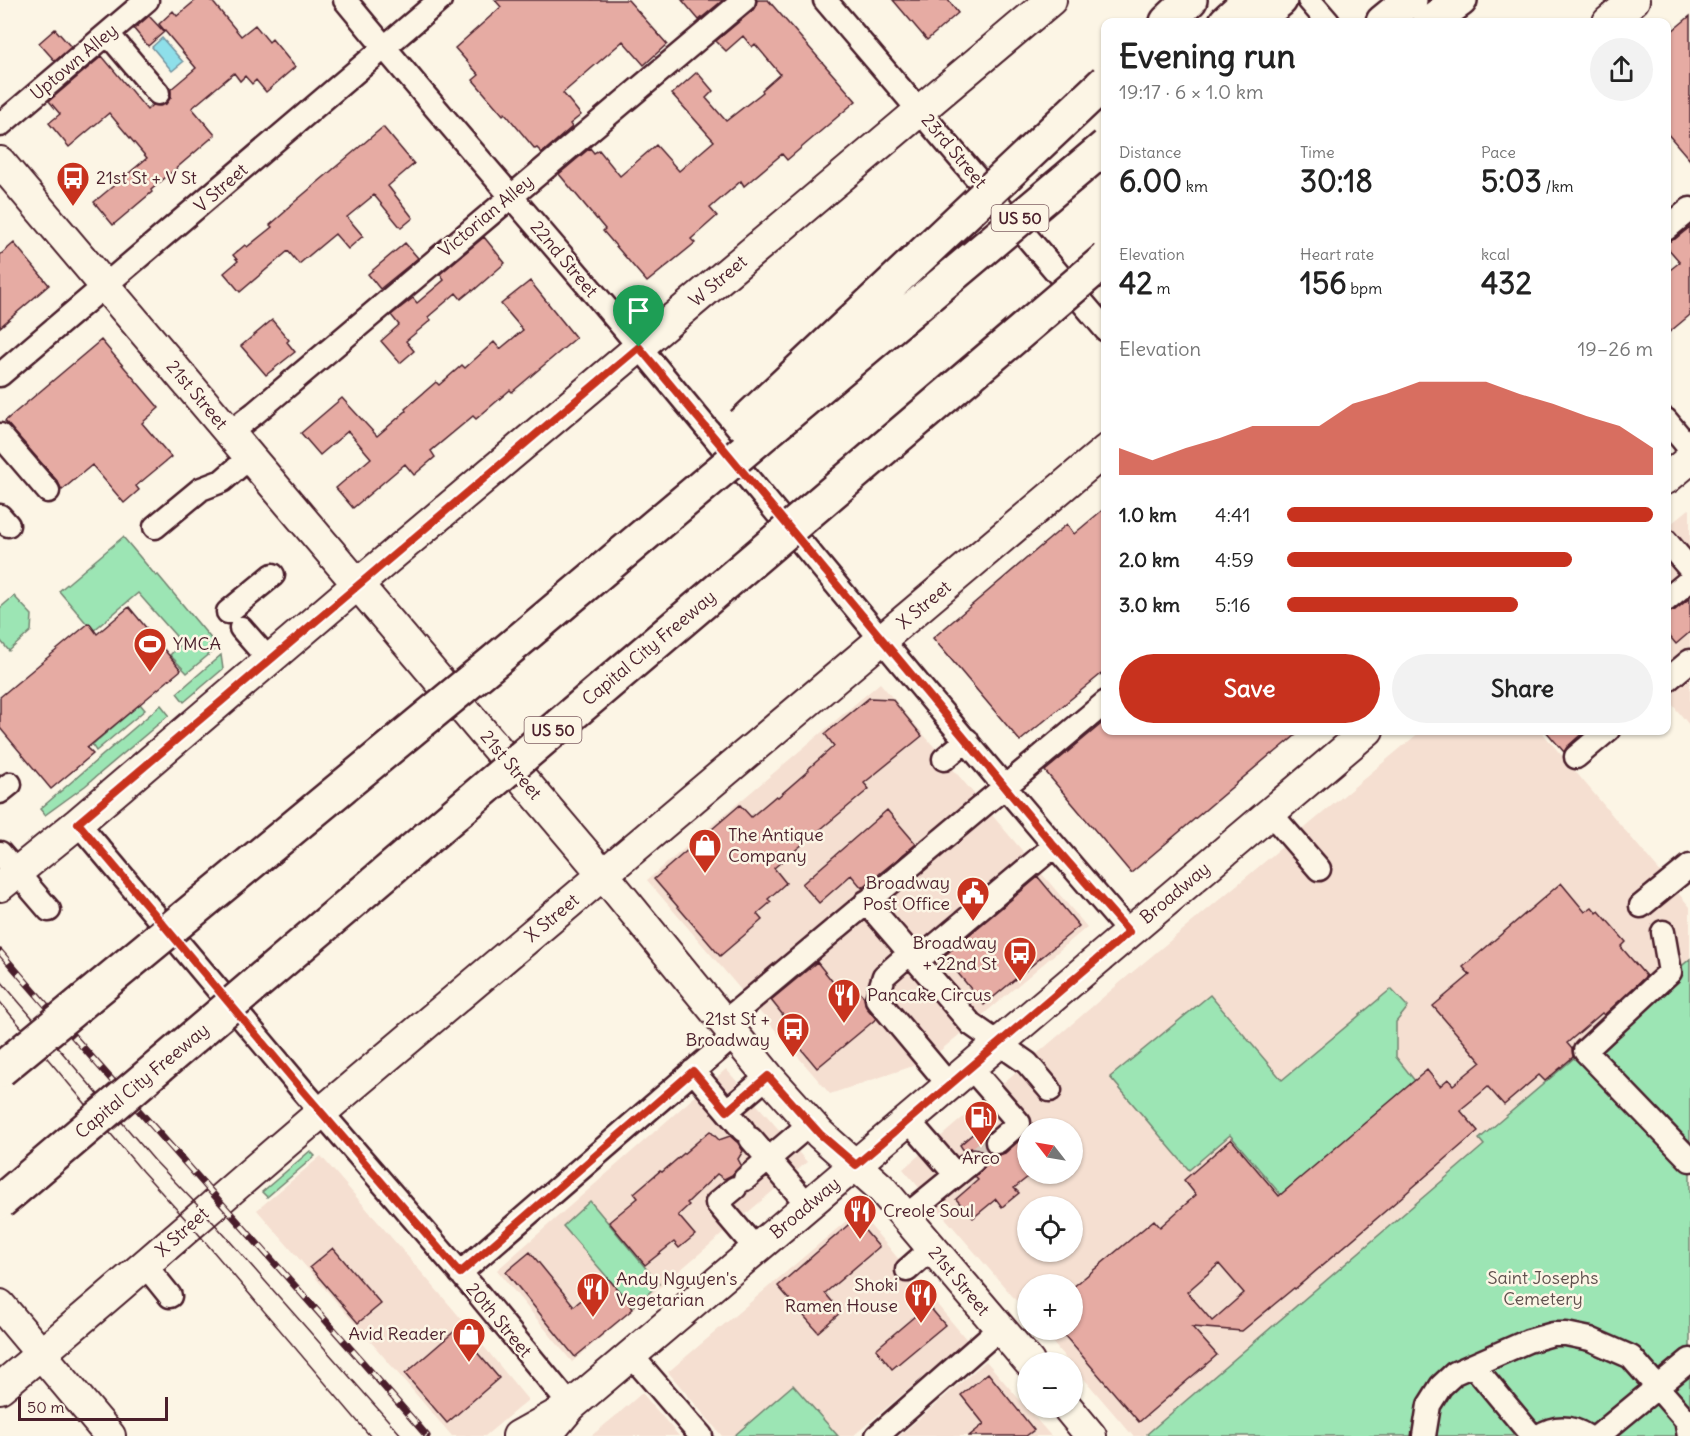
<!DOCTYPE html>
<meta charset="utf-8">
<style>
:root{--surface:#fff;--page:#f2f2f2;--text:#222;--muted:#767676;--accent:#c8321e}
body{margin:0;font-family:Delius,sans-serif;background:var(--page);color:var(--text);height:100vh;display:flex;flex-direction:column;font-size:22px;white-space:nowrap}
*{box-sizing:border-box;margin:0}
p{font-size:20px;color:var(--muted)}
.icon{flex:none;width:33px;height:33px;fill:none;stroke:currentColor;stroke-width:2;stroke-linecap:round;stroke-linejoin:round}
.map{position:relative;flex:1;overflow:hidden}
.sheet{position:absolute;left:1101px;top:18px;width:570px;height:717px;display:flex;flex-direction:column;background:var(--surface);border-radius:12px;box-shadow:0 2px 4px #0004}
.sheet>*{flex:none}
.needle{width:39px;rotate:301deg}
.fabs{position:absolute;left:1017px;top:1118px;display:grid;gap:12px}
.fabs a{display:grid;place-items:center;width:66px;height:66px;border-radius:50%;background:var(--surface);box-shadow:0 2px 4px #0004;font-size:30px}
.scale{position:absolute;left:18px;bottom:15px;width:150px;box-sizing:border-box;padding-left:6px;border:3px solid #4a1f2b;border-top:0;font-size:16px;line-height:21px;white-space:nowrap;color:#4a1f2b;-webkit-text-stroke:4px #fcf5e5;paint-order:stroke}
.pin{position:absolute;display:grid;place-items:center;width:51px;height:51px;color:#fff;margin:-62px -26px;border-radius:50% 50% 50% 0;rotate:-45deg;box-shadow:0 0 6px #0007}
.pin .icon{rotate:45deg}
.round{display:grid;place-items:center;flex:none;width:63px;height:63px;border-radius:32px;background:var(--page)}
.headline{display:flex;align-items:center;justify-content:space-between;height:102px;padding:0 18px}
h1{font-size:33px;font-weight:800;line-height:45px}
.metrics{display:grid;grid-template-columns:repeat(3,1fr);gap:9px;height:102px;padding:6px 18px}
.metrics div{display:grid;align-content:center}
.metrics b{font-size:30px;font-weight:800}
.metrics small{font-size:16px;font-weight:400}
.metrics p{font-size:16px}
.chart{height:168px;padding:12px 18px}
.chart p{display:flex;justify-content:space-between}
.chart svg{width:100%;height:108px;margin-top:6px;fill:var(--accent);opacity:.7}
.button{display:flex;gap:12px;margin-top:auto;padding:12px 18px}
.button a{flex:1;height:69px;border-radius:36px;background:var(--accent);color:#fff;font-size:24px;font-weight:800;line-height:69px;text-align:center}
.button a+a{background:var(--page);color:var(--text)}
ul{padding:0 18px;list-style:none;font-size:20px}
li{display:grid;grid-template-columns:96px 72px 1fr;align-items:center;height:45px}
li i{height:15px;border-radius:8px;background:var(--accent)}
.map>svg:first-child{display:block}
.built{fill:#f5dfd1;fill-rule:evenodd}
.green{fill:#9ce5b4;stroke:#738270;stroke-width:1.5}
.water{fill:#8edfea;stroke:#73929e;stroke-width:1.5}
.building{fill:#e6aba3;stroke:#4a1f2b;stroke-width:1.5;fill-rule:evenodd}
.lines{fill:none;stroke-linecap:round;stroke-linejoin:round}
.minor-tunnel{stroke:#d8cac0;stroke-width:22;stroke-dasharray:22 11;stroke-linecap:butt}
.minor-casing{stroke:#4a1f2b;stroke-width:27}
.major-casing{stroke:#4a1f2b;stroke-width:34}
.highway-casing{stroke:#4a1f2b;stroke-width:38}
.minor{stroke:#fcf5e5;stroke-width:22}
.major{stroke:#fcf5e5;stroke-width:30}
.highway{stroke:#fcf5e5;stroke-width:33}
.tram{stroke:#4a1f2b;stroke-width:1.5}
.rail-casing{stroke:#4a1f2b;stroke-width:7}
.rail{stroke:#fcf5e5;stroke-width:4.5;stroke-dasharray:14;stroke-linecap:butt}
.highway-bridge-casing{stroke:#4a1f2b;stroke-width:38;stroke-linecap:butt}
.highway-bridge{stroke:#fcf5e5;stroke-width:33}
.route-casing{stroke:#fff;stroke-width:12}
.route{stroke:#c8321e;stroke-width:8}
.labels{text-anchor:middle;stroke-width:5;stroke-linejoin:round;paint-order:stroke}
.shield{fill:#fcf5e5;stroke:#7f5f63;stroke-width:1.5}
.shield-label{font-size:16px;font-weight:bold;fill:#4a1f2b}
.street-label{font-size:18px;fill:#4a1f2b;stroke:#fcf5e5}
.poi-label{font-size:18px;fill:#4a1f2b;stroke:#fcf5e5;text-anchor:start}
.park-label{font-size:18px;fill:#5e504d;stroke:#fcf5e5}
</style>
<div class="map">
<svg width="1690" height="1436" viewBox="0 0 1690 1436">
<rect width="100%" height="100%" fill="#fcf5e5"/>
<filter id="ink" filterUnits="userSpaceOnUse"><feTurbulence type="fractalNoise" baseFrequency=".0167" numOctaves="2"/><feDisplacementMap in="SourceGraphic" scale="12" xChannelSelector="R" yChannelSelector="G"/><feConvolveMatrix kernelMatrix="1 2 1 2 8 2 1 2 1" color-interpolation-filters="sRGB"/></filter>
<g filter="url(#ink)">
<!-- built -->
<path class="built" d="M1689,509l1,1v216l-23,-28 -1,-170z
M880,683l207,244 -159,134 -98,33 -183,-214z
M1421,731h120l149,176v52l-211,179 5,7 -340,291h-11l-60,-70 -1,-4h-3l-28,-33h31v-45h-44l-1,29 -124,-144 226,-194zM1028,1128h44v45h-44zM1028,1206h44v45h-44z
M726,1069l81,93 -235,200 -75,-92z
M321,1156l132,153 75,91 -43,36h-33l-195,-226z
M858,1211l109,129 -114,96h-131l-54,-64z
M986,1361l65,75h-152z
M642,1393l37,43h-88l27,-22z"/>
<!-- green -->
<path class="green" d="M123,537l33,39 2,-1 60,72 -31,26 -17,-18 12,-12 -44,-50 -45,38 -34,-40z
M14,596l18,19 -1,16 -22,20 -9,-11v-32z
M221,655l2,14 -39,33 -7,-9z
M140,704l5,6 -49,41 -4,-6z
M161,705l8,10 -84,71 -40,29 -5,-6z
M1690,959v477h-541l-2,-2 337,-289 -5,-6z
M1391,989l17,18 -12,15v35l19,24 -134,114 -51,-60 -41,35 -79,-93 100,-82 72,85z
M310,1151l5,5 -48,41 -5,-5z
M590,1201l69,83 -26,23 -70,-81z
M793,1385l45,51h-104z"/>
<!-- water -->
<path class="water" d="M162,38l21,24 -11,9 -20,-24z"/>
<!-- building -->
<path class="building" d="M196,0h15l30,36 14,-11 14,17 3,-3 23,28 -29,25 -10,-12 -4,4 -7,-8 -5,5 -6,-8 -42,35 23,27 -64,55 1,2 -39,33 -19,-23 53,-44 -38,-45 -40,34 -20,-24 11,-9 -11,-13 53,-45 45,54 5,-5 8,1 6,-2 5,-7v-8l25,-21 -37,-44 14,-13 4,5z
M495,0h133l39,44 -23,21 -21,-24 -60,52 18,22 -11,9 2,3 -30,26 -5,-5 -2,1 -30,-36 -2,2 -30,-35 6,-5 -24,-27 46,-41z
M682,0h41l-24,20z
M757,0h11l88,101 -69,59 -5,-6 -38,32 -3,-5 -31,27 7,8 -26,23 4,4 -48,39 -44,-51 2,-2 -46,-55 31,-26 4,5 5,-3 21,26 36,-31 23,26 35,-30 -42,-47 25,-22 16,19 -7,7 20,23 37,-29 -1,-2 18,-16 -25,-30 -3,3 -9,-11 -17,15 -10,-10 37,-31 3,-5z
M893,0h55l10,13 -31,27z
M149,16l15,16 -16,14 -14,-17z
M1690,16v144l-24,-28v-96z
M55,29l16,18 -16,14 -16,-18z
M383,127l31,37 -26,22 25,32 -12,10 -27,-33 -27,22 16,19 -15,13 -13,-15 -36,30 -11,-13 -48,41 -16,-19 14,-12 -5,-6 12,-10 2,2 25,-20 -2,-2 16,-14 -1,-1z
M1690,227v88l-24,20v-62l14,-11 -14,-16v-4l9,-3z
M484,237l21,26 -32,28 -1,-1 -11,9 -5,-6 -28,24 3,3 -25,21 8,10 -14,12 -19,-22 18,-16 -8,-10 22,-17 4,5 27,-23 -4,-6z
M14,243l35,42 -49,42v-72z
M405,243l13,15 -38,31 -12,-15z
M530,281l46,57 -64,54 -2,-2 -34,29 -3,-3 -42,35 4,6 -21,18 -9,-11 -52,44 -17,-20 35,-30 -23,-27 -28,24 -19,-22 41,-35 35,38 29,-25 -1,-2 31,-27 3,3 23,-20 3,3 29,-26 6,7 23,-19 -22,-26z
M272,320l17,20 -2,2 8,10 -29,23 -25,-29z
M101,340l58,68 -17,15 29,34 -35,29 3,4 -15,13 -32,-38 -30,25 -4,-8 -53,-61z
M1106,507v163l-86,71 -87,-103 134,-114 7,10z
M1690,598v34l-14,12 -10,-12v-19l9,-3z
M129,607l52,63 -94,78 6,6 -42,35 -51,-61v-31l89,-74 8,11z
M869,698l23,1 30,37 -58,47 5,6 -95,79 12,15 -18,16 3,3 -14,12 5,6 -42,36 -66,-77 86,-74 11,12 25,-21 2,1 31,-27 -1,-1 26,-23 -9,-12z
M1106,720v10h196l-30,25 -1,-1 -140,119 -86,-102z
M1545,730h41l-19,17 -3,5z
M887,810l29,34 -54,44 -11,-13 -32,28 -17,-19z
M1038,877l41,49 -95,79 -40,-49z
M1561,883l24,29 7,-5 5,6 2,-2 27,31 -5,5 25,29 -42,39 -2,-2 -35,30 5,6 1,8 -28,24 -6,-6 -35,30 -16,-18 -28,23 18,21 -183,158 -1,-1 -52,43 -50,-4 25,28 -78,67 -80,-93h13v-41l82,-68 6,7 36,-32 -12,-15 47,-41 48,57 148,-126 13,16 8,-7 5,6 28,-23 -48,-56 37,-31 -7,-8zM1219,1264l25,29 -32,28 -25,-29z
M817,962l23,29 11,-9 13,15 2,10 10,12 -59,49 -29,-35 6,-4 -23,-29z
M983,1125l6,6 -5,7v7l3,6 6,4h6l6,-2 23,-20v44l-14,11 5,5 -17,14 -6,-8 -23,19 -17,-19 22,-19 -3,-3 10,-11 1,-8 -3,-6 -5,-3 -7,-1 -7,3 -4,-6z
M710,1131l9,9 11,-4 8,7 5,8 -5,8 3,6 -9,10 -8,4 -7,-5 -30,29 2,2 -11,10 17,20 -16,13 -5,-6 -29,23 -36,-43 29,-24 -4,-5 26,-22 2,1z
M855,1219l24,28 -54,46 16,19 -23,20 -40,-46z
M333,1248l48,56 -23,19 -48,-56z
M530,1252l44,54 34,-28 25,31 -58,48 -69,-85z
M928,1305l17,20 -53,44 -16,-20z
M457,1329l42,49 -52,45 -42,-49z
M988,1373l46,57 -8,6h-57l15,-12 -23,-29z"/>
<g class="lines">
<!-- minor-tunnel -->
<path class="minor-tunnel" d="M973,1161l24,-19"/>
<defs>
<path id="minor" d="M345,0c97,118 199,233 297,350 162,195 321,391 487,582
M825,0l281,330
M1309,0l19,22
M108,34l50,59
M0,125l147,-125
M1666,229l24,-20
M0,375l440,-375
M1666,420l24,29
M229,433l26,-20 489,-413
M0,435l48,56
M0,516l8,9
M155,527l46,-38 21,-8 28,-24
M1666,541l24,28
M1666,600l24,-20
M228,612l45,-37
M241,628l28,32
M1666,681l24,-20
M1576,757l32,-27
M944,759l23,-19
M0,792l10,-8
M1271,814l48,55
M78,823l225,268 173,200 95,115
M0,853l49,57
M866,902l105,122 56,39 23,27
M1641,906l49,-40
M1663,932l7,40 -85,79 105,109
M910,953l-26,23 -7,23 72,86
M917,961l137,-115
M723,1023l383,-321
M971,1068l48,55 -22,19
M693,1071l34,40
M908,1120l48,55
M743,1130l-16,-19 41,-35
M751,1139l57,66
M745,1179l66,-56
M735,1188l-18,15 39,46
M906,1216l67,-55
M145,1265l25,31
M907,1270l25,-22
M460,1273l274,-237
M631,1355l70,81
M1473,1365l59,71
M877,1436l123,-108
M1424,1436l5,-31 12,-19 14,-13 73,-32 25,-7h13l24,5 41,18 55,63 3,16
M1539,1436c15,-10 32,-10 47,0
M1598,1436l92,-76"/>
<path id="major" d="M1608,22l26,-22
M0,162l603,712 165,202 52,58 61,54 148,174
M1666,479l24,-20
M0,886l78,-63 280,-239 693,-584
M0,1305l110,131
M0,1388c116,-96 228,-197 343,-294 254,-215 509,-428 763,-644
M1067,1407l24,29
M518,1436l43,-24
M546,1436l25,-30 797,-676"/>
<path id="highway" d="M1167,22l23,-22
M1226,22l24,-22
M1253,22l27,-22
M1383,22l27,-22
M1430,22l30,-22"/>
</defs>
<!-- minor casing -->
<use href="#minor" class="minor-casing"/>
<!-- major casing -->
<use href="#major" class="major-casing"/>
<!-- highway casing -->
<use href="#highway" class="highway-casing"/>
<!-- minor -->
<use href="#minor" class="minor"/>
<!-- major -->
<use href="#major" class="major"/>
<!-- highway -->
<use href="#highway" class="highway"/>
<!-- tram -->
<path class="tram" d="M0,980l155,181 49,51 198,224
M0,1002l142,169 48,53 180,212"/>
<defs>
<path id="rail" d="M0,952c140,163 286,321 427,484"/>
</defs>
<!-- rail casing -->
<use href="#rail" class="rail-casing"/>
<!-- rail -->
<use href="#rail" class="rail"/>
<defs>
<path id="highway-bridge" d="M743,424l363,-343
M0,1070l490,-405 616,-519
M0,1202l1106,-943"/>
</defs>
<!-- highway-bridge casing -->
<use href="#highway-bridge" class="highway-bridge-casing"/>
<!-- highway-bridge -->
<use href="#highway-bridge" class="highway-bridge"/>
</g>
</g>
<g class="lines" filter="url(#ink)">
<defs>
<path id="route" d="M639,347l415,499 75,86 -273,233 -36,-31 -52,-58 -41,35 -34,-40 -233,202 -157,-182 -225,-268z"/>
</defs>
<!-- route casing -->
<use href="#route" class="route-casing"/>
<!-- route -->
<use href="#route" class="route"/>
</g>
<!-- icons -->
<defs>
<symbol id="bus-pin" viewBox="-11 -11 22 30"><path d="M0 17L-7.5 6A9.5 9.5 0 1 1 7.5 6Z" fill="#c8321e" stroke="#fcf5e5"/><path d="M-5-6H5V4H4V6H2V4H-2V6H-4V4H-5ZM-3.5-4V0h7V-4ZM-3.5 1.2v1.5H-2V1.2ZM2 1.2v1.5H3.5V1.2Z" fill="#fff"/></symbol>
<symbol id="stadium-pin" viewBox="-11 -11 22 30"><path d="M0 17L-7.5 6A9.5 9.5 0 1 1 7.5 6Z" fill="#c8321e" stroke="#fcf5e5"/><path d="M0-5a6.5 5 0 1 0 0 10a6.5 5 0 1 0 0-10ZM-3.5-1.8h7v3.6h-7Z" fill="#fff"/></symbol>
<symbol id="shop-pin" viewBox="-11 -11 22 30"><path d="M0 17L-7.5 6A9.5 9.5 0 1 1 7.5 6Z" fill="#c8321e" stroke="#fcf5e5"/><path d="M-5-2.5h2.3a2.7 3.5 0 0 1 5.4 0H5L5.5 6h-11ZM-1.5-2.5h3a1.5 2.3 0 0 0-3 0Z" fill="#fff"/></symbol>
<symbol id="civic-pin" viewBox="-11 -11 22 30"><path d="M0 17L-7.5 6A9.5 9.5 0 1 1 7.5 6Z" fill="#c8321e" stroke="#fcf5e5"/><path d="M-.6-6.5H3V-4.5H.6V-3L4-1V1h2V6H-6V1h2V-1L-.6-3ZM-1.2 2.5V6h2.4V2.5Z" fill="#fff"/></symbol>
<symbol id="restaurant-pin" viewBox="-11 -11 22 30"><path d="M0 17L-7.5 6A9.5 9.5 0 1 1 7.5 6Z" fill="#c8321e" stroke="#fcf5e5"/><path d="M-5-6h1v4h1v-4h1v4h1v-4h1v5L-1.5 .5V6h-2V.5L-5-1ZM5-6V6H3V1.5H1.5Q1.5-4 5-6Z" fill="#fff"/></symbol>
<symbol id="fuel-pin" viewBox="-11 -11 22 30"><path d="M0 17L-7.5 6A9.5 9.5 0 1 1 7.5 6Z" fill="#c8321e" stroke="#fcf5e5"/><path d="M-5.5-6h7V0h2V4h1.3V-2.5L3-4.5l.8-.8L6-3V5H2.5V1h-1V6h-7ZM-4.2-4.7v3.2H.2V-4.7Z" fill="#fff"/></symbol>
</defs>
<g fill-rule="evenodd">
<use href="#bus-pin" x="54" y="159" width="38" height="52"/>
<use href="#stadium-pin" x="131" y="625" width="38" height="52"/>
<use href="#shop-pin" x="686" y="826" width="38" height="52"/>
<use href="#civic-pin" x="954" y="874" width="38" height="52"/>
<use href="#bus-pin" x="1001" y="934" width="38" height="52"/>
<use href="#restaurant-pin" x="825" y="976" width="38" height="52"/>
<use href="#bus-pin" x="774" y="1010" width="38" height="52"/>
<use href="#fuel-pin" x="962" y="1098" width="38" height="52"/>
<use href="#restaurant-pin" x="841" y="1192" width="38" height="52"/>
<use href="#restaurant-pin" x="574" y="1270" width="38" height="52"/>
<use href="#restaurant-pin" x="902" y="1276" width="38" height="52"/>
<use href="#shop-pin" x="450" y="1315" width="38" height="52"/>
</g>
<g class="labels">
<!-- shield labels -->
<g class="shield">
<rect x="991.5" y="205" width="57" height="26" rx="4.5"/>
<rect x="524.5" y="717" width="57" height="26" rx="4.5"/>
</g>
<g class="shield-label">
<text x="1020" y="224">US 50</text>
<text x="553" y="736">US 50</text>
</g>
<!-- street labels -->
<g class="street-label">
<text transform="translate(74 62) rotate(-40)" y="6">Uptown Alley</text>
<text transform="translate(954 151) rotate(50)" y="6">23rd Street</text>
<text transform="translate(221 188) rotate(-41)" y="6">V Street</text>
<text transform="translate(486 216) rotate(-40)" y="6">Victorian Alley</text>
<text transform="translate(564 259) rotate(50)" y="6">22nd Street</text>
<text transform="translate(718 281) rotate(-40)" y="6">W Street</text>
<text transform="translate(197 395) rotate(50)" y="6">21st Street</text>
<text transform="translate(924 605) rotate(-40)" y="6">X Street</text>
<text transform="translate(649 648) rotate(-40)" y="6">Capital City Freeway</text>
<text transform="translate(511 765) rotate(50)" y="6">21st Street</text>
<text transform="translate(1175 893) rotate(-40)" y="6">Broadway</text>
<text transform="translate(552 918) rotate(-40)" y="6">X Street</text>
<text transform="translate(142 1081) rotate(-40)" y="6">Capital City Freeway</text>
<text transform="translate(805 1208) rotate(-40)" y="6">Broadway</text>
<text transform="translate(182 1232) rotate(-42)" y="6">X Street</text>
<text transform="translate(959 1281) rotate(50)" y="6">21st Street</text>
<text transform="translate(499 1320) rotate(50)" y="6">20th Street</text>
</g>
<!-- poi labels -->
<g class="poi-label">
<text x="96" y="184">21st St + V St</text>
<text x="173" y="650">YMCA</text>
<text x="728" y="841">The Antique<tspan x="728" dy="21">Company</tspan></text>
<text x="950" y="889" text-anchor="end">Broadway<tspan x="950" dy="21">Post Office</tspan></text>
<text x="997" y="949" text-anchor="end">Broadway<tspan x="997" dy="21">+ 22nd St</tspan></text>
<text x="867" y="1001">Pancake Circus</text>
<text x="770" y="1025" text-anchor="end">21st St +<tspan x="770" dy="21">Broadway</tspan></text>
<text x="981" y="1164" text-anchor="middle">Arco</text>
<text x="883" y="1217">Creole Soul</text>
<text x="616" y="1285">Andy Nguyen's<tspan x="616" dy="21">Vegetarian</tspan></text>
<text x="898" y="1291" text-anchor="end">Shoki<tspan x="898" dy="21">Ramen House</tspan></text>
<text x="446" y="1340" text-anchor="end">Avid Reader</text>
</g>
<!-- park labels -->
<g class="park-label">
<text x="1543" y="1284">Saint Josephs<tspan x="1543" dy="21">Cemetery</tspan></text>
</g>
</g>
</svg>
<div class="fabs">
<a><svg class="needle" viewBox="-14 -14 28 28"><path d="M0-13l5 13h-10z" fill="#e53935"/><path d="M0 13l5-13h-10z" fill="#767676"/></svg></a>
<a><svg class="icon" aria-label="locate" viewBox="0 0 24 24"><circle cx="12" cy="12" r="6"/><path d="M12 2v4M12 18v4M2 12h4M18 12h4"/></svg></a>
<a>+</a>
<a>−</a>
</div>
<div class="scale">50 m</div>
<div class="pin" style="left:639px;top:347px;background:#1e9e55"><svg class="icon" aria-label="arrive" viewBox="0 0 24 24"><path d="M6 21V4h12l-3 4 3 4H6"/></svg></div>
<section class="sheet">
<div class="headline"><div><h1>Evening run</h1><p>19:17 · 6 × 1.0 km</p></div><a class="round"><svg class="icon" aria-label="share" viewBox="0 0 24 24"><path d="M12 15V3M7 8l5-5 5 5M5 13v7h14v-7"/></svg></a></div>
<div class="metrics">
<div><p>Distance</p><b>6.00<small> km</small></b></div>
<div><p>Time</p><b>30:18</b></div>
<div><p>Pace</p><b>5:03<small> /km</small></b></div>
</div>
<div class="metrics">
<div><p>Elevation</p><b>42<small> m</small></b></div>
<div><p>Heart rate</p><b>156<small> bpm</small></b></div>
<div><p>kcal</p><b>432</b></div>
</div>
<div class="chart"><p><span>Elevation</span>19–26 m</p>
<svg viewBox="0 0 160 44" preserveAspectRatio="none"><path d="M0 44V33L10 38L20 33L30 29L40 24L50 24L60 24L70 15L80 11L90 6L100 6L110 6L120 11L130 15L140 20L150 24L160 33V44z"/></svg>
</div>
<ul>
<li><b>1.0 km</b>4:41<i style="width:100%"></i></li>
<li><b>2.0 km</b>4:59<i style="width:78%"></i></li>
<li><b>3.0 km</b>5:16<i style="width:63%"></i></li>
</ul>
<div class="button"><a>Save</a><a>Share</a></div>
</section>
</div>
